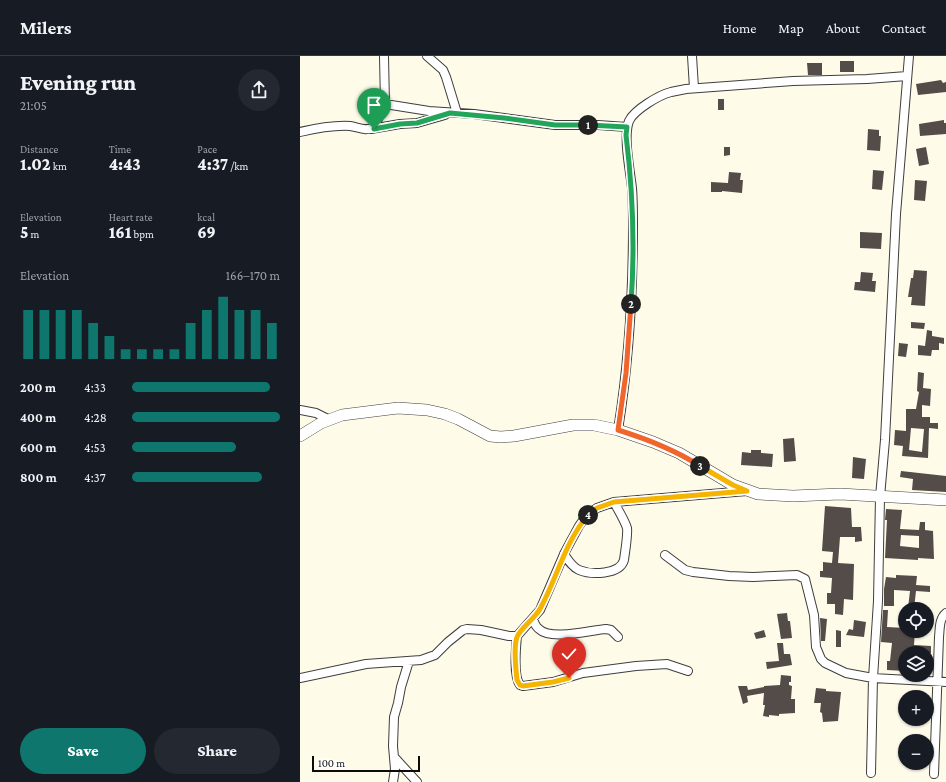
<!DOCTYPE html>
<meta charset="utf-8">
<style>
:root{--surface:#171b24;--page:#242831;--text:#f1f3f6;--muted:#9ea1a6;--line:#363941;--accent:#0f766e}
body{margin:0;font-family:"Crimson Pro",serif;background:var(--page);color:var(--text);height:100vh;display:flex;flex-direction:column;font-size:15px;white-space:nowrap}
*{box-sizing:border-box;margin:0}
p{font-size:13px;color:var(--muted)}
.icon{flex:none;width:22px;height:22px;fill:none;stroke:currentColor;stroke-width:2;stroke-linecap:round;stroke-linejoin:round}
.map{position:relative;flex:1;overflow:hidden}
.side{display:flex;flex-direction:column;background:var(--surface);width:300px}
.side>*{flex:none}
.tools{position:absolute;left:598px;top:546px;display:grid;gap:8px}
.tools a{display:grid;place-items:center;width:36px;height:36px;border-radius:50%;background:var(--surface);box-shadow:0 1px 3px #0004;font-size:20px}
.scale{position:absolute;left:12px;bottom:10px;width:108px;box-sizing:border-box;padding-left:4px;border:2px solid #0b0b0b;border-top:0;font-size:11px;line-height:14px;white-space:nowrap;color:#0b0b0b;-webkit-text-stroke:3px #fff;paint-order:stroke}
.pin{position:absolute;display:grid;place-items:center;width:34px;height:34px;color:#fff;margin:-41px -17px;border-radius:50% 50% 50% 0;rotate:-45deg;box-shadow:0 0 4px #0007}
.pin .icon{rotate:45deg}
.km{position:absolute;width:20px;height:20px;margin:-10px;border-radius:50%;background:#222;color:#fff;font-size:11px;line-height:20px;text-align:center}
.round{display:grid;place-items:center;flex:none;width:42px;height:42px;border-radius:21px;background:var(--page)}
.head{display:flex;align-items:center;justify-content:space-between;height:68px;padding:0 20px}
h1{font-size:22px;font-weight:800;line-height:30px}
.metrics{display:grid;grid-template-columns:repeat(3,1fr);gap:6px;height:68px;padding:4px 20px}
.metrics div{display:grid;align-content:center}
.metrics b{font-size:17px;font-weight:800}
.metrics small{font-size:11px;font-weight:400}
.metrics p{font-size:11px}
.chart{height:112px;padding:8px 20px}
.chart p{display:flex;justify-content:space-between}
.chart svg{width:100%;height:72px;margin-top:4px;stroke:var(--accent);stroke-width:6}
.button{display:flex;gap:8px;margin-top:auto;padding:8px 20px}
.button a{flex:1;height:46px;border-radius:24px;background:var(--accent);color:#fff;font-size:16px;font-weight:800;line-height:46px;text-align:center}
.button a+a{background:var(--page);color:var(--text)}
ul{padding:0 20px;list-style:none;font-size:13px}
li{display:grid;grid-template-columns:64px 48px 1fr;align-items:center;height:30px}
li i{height:10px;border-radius:5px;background:var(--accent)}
header{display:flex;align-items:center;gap:24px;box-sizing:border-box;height:56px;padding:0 20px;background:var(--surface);border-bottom:1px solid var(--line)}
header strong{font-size:19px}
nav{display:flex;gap:22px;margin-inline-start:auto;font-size:14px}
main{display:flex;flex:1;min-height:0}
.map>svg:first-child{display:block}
.building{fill:#544c48;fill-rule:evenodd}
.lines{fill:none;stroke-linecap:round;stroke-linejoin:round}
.minor-casing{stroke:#3e3e3e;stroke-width:10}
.tertiary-casing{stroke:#3e3e3e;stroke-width:12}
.minor{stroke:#fff;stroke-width:8}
.tertiary{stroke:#fff;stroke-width:11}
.split-1-casing{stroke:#fff;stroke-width:8}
.split-2-casing{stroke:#fff;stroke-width:8}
.split-3-casing{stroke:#fff;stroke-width:8}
.split-4-casing{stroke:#fff;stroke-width:8}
.split-5-casing{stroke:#fff;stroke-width:8}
.split-1{stroke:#22a559;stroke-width:5}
.split-2{stroke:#22a559;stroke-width:5}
.split-3{stroke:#f0652b;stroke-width:5}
.split-4{stroke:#f5b400;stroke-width:5}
.split-5{stroke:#f5b400;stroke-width:5}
</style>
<header>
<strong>Milers</strong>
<nav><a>Home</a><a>Map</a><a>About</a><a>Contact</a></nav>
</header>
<main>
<section class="side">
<div class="head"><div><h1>Evening run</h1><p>21:05</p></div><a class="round"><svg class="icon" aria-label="share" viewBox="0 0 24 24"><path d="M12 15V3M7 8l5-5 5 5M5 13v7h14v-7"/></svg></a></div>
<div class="metrics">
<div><p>Distance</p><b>1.02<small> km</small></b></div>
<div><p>Time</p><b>4:43</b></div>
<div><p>Pace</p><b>4:37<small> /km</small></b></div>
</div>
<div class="metrics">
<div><p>Elevation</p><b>5<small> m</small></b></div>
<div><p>Heart rate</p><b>161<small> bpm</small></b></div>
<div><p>kcal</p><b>69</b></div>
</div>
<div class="chart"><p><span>Elevation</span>166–170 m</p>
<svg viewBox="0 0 160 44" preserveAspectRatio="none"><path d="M5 44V14M15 44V14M25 44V14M35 44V14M45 44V22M55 44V30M65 44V38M75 44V38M85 44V38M95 44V38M105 44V22M115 44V14M125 44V6M135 44V14M145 44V14M155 44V22"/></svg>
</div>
<ul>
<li><b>200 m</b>4:33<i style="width:93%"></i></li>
<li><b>400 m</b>4:28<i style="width:100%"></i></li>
<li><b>600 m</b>4:53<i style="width:70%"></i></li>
<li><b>800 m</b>4:37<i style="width:88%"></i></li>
</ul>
<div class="button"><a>Save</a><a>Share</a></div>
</section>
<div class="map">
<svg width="646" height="726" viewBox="0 0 646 726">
<rect width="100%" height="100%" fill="#fffbe9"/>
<!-- building -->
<path class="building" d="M540,5h14v11h-14z
M507,7h15v12h-14z
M641,24l2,3 3,-1v10l-28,3 -2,-11z
M418,43h6v11h-6z
M644,64v3h2v11l-26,2 -1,-12z
M568,73l11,1v6h2l-1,15 -13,-1z
M424,91h6v8l-6,1z
M626,91l3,17 -10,2 -3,-17z
M573,114l11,1 -2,19 -10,-1z
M429,116l12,1 -1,7h3l-1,13 -20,-2v1h-11v-10l17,1z
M615,124l12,1 -2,20 -11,-1z
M560,176l22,1 -1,16 -21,-1z
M614,214l13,1 -2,35 -14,-1 1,-8h-4l3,-19h2z
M561,216l12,1 -1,8h4l-1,11 -21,-2 1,-8h5z
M611,266l14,1 -1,6 -13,-1z
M627,274l5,1v5l12,2v6l-5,-1v7h-7l-1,6 -13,-1v-10l7,1z
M599,287l9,1 -2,13 -8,-1z
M618,316l6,1 -1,15 8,1 -1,17 -8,-1v12h8v6h8v6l-9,-1 -1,30 -26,-2 1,-10 -9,-1 1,-15 11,1v-22h10l3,-17 -2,-1zM611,372l13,1 -2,23 -13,-2z
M494,382l2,23 -12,1 -1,-23z
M451,394h10v3l12,1 -1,13 -31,-2 1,-13 9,1z
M553,401l13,2 -2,20 -12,-1z
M601,415l45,5v16l-34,-2 1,-11 -13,-2z
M525,450l26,2 1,19h9l1,14 -7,1v-5h-15l-2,26 16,1 -1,36 -9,-1 -1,16 -8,-1v-10h-8v-11h4l1,-15 -12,-1v-6h3v-9l9,1 1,-11 -11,-1z
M586,453l16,1 -2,19 19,1 1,-8h5v8l8,1 1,28 -16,-1v2l-33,-2 2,-38h-2zM601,479l18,1v12l-19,-2z
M596,519l21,1 -1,9 14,1v6l-14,-1 -2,18 -6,-1 2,-17 -16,-1v16h-10v-17l2,-12 10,1z
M583,554h5l-1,17 18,1v3h10l-1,14 17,1v7h-26v18l-18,-1v-9h3l2,-18 -11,-1z
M487,557l1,8h2l2,17 -11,1 -4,-25z
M520,562l7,1 -2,22h-4z
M554,564l12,2 -2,15 -18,-2 3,-6 4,1z
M464,574l2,7 -10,2 -2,-6z
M536,574l5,1v16h-5z
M477,587h6l1,11h6l2,11 -25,4 -1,-7 13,-1z
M481,619l10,1v6h-2v3l3,1 -1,13h4v14l-16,1v2l-10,-1v2l-6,-1 2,-11h-2l1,-12 -17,3 1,6 -5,2 -5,-18h9l1,4 16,-3v-1l16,-1z
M516,632l10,1v2l15,1 -3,29 -15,1 -1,-9 -2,-1 1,-9h-7z"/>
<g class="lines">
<defs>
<path id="minor" d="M127,0l16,14 3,7 11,36
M392,0l2,32
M609,0l-13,158 -11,226 -5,57 -2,104 -5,77 73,4
M85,48l44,7 45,3 81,11h43l29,2
M71,73l29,-5 17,-1 28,-8
M0,76c17,-4 32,-7 50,-6 8,1 16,6 24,1l11,-23 -1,-48
M0,354l16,3 14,7
M318,374c11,-68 15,-137 15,-206 0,-12 0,-24 -1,-36 -2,-18 -9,-51 -3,-67 5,-11 30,-26 42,-29 5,-1 10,-2 15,-3l107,-8 74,-2 40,-3
M264,498c4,6 8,13 15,16 12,5 41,5 45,-10 1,-8 4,-25 3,-32 -3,-9 -9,-18 -13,-26
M365,499l20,15 8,2 36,4 24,1 44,-2 8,4 9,36 2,32 5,12 4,4 21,10 27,5 -2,95
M233,562c1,5 2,8 6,11 12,12 52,1 67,0l5,1 7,7
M217,580c-1,11 -4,40 3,49l3,1 30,-4 30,-9 53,-7 31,-2 21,7
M0,622l66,-14 55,-4 14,-5 13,-13 15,-12 4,-1 14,1 28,6h8l23,-26 25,-58 14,-26 7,-10 11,-8 17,-6 133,-11
M95,702l22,24
M634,718l5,-137c1,-9 0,-18 7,-24
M93,726l2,-13 -2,-23 1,-29 4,-14 3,-16 8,-26"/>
<path id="tertiary" d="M0,380l21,-13 21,-8 56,-7 29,2 18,4 13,5 32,17 11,1 13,-1 59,-11h21l24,5 35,12 26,11 54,32 25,9 35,2 47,-2 106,6"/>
</defs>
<!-- minor casing -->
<use href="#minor" class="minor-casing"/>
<!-- tertiary casing -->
<use href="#tertiary" class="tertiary-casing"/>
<!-- minor -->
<use href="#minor" class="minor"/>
<!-- tertiary -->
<use href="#tertiary" class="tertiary"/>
</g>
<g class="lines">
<defs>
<path id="split-1" d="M74,73l26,-5 17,-1 33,-10 54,5 51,7h33"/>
<path id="split-2" d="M288,69l39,2 -1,8c7,57 9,113 5,169"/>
<path id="split-3" d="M331,248l-5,69 -8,57c29,9 57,20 82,36"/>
<path id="split-4" d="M288,459l9,-7 17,-6 133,-11 -14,-6 -33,-19"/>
<path id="split-5" d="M269,622l-16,4 -30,4 -3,-1 -3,-5c-1,-11 -4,-32 0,-43 3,-8 18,-19 23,-28 17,-31 25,-67 48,-94"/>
</defs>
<!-- split-1 casing -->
<use href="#split-1" class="split-1-casing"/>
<!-- split-2 casing -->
<use href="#split-2" class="split-2-casing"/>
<!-- split-3 casing -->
<use href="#split-3" class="split-3-casing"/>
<!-- split-4 casing -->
<use href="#split-4" class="split-4-casing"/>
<!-- split-5 casing -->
<use href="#split-5" class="split-5-casing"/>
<!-- split-1 -->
<use href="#split-1" class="split-1"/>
<!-- split-2 -->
<use href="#split-2" class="split-2"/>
<!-- split-3 -->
<use href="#split-3" class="split-3"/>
<!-- split-4 -->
<use href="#split-4" class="split-4"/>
<!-- split-5 -->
<use href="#split-5" class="split-5"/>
</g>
</svg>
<div class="tools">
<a><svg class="icon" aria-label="locate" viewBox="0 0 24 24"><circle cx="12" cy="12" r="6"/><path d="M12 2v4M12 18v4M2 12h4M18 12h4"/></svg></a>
<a><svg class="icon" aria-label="layers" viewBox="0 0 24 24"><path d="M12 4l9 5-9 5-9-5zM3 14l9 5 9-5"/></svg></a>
<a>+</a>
<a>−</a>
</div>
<div class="scale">100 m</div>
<div class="pin" style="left:74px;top:73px;background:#1e9e55"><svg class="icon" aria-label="arrive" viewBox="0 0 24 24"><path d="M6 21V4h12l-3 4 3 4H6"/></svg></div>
<div class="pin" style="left:269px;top:622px;background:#d93025"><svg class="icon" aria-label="check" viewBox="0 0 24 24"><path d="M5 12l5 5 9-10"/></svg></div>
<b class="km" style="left:288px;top:69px">1</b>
<b class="km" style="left:331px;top:248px">2</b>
<b class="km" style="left:400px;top:410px">3</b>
<b class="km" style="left:288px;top:459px">4</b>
</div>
</main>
